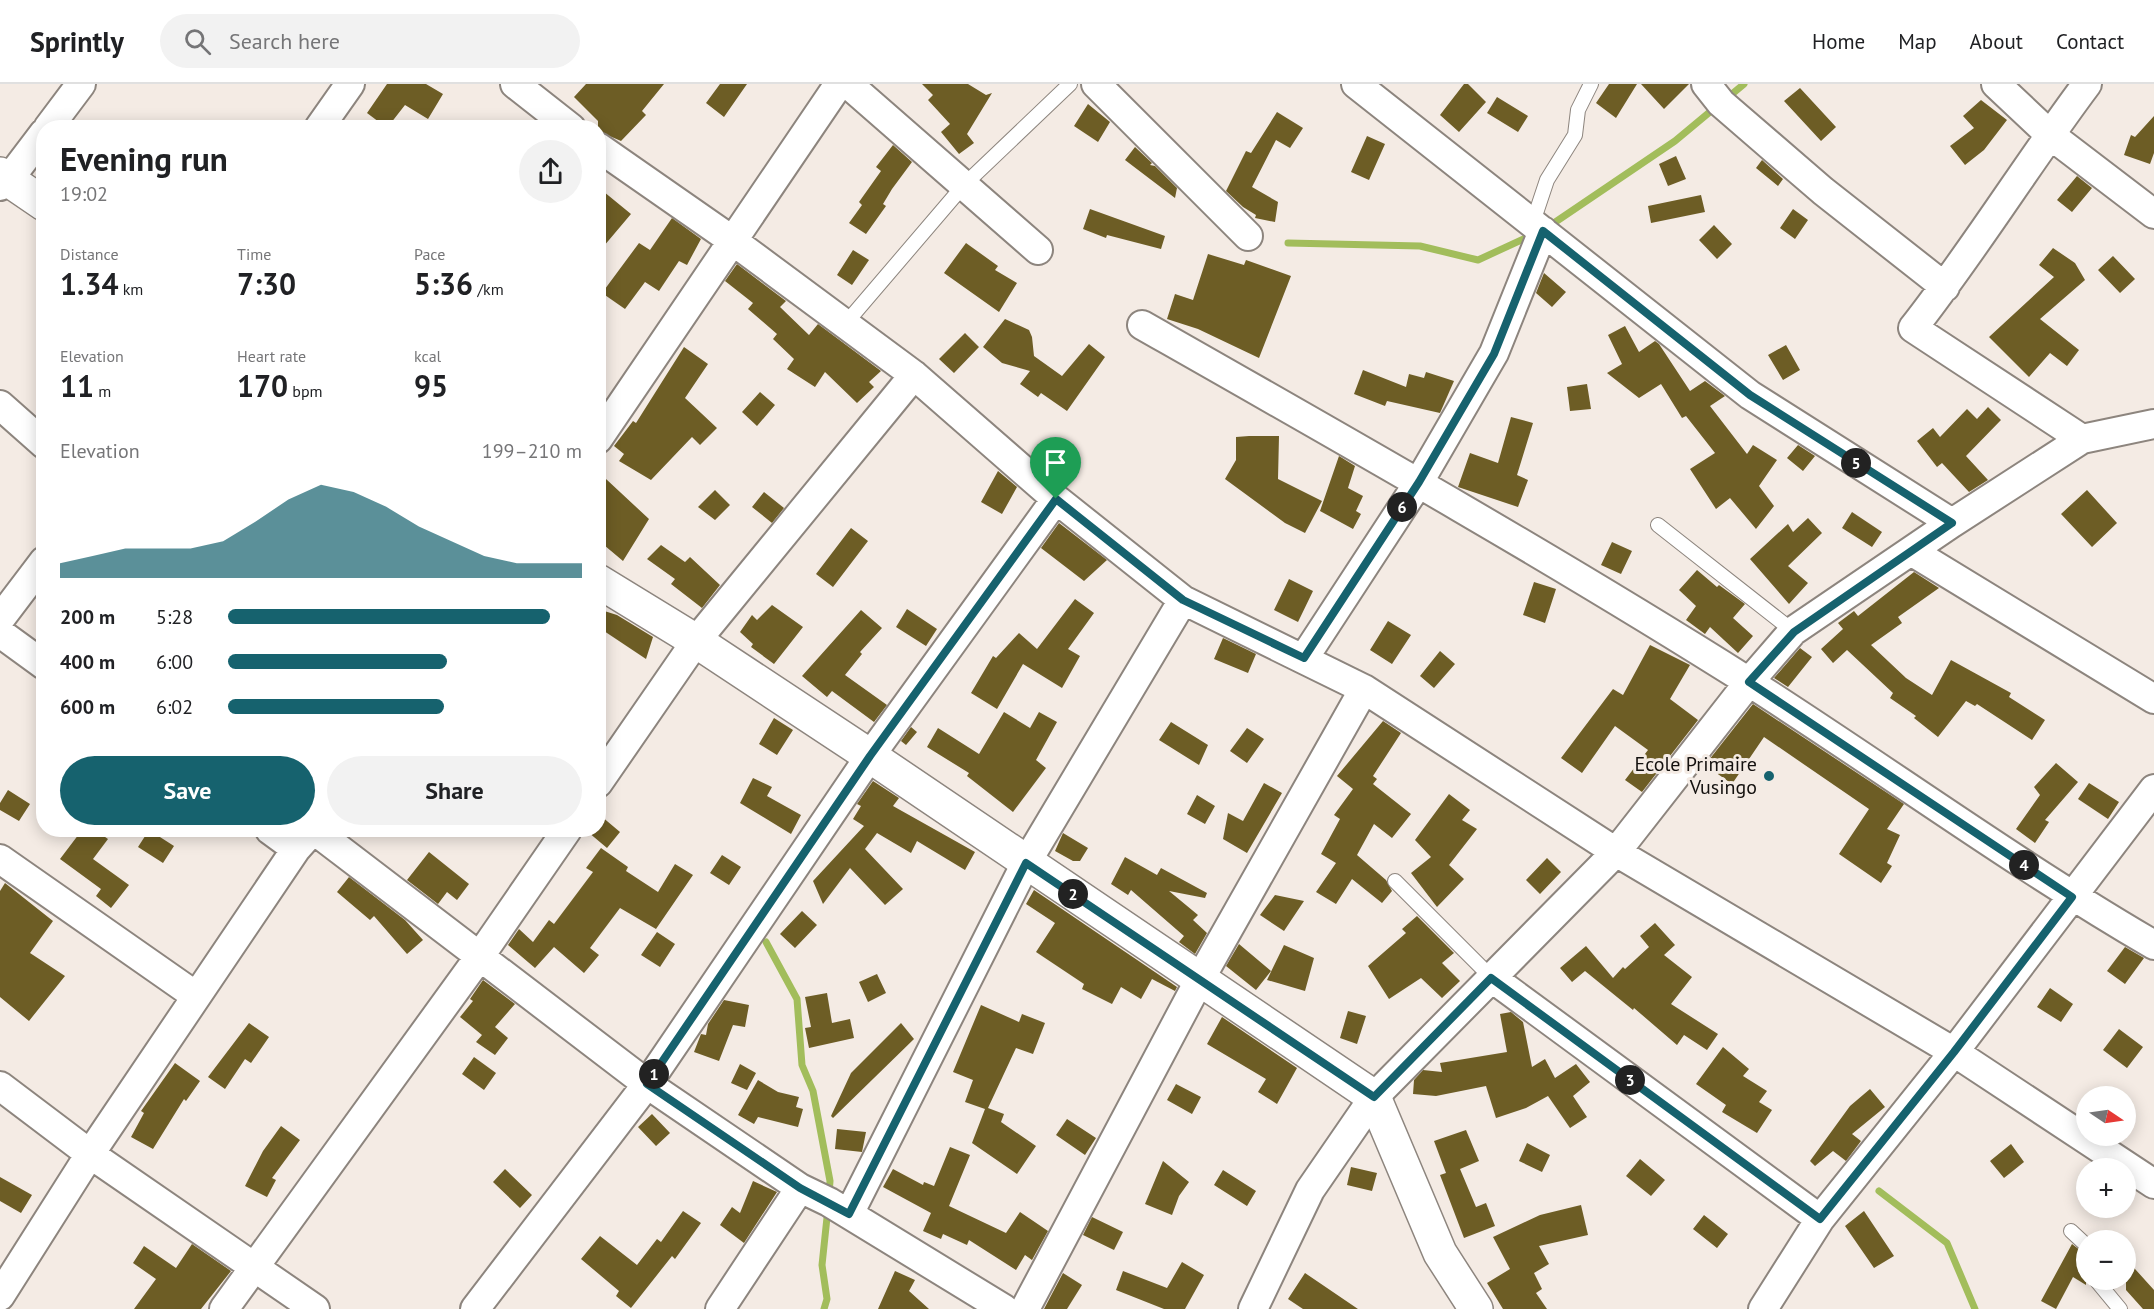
<!DOCTYPE html>
<meta charset="utf-8">
<style>
:root{--surface:#fff;--page:#f2f2f2;--text:#202124;--muted:#757577;--line:#e0e0e0;--accent:#16626e}
body{margin:0;font-family:"PT Sans",sans-serif;background:var(--page);color:var(--text);height:100vh;display:flex;flex-direction:column;font-size:22px;white-space:nowrap}
*{box-sizing:border-box;margin:0}
p{font-size:20px;color:var(--muted)}
.icon{flex:none;width:33px;height:33px;fill:none;stroke:currentColor;stroke-width:2;stroke-linecap:round;stroke-linejoin:round}
.map{position:relative;flex:1;overflow:hidden}
.details{position:absolute;left:36px;top:36px;width:570px;height:717px;display:flex;flex-direction:column;background:var(--surface);border-radius:24px;box-shadow:0 3px 15px #0003}
.details>*{flex:none}
.needle{width:39px;rotate:103deg}
.fabs{position:absolute;left:2076px;top:1002px;display:grid;gap:12px}
.fabs a{display:grid;place-items:center;width:60px;height:60px;border-radius:50%;background:var(--surface);box-shadow:0 3px 15px #0003;font-size:30px}
.pin{position:absolute;display:grid;place-items:center;width:51px;height:51px;color:#fff;margin:-62px -26px;border-radius:50% 50% 50% 0;rotate:-45deg;box-shadow:0 0 6px #0007}
.pin .icon{rotate:45deg}
.km{position:absolute;width:30px;height:30px;margin:-15px;border-radius:50%;background:#222;color:#fff;font-size:16px;line-height:30px;text-align:center}
.round{display:grid;place-items:center;flex:none;width:63px;height:63px;border-radius:32px;background:var(--page)}
.headline{display:flex;align-items:center;justify-content:space-between;height:102px;padding:0 24px}
h1{font-size:33px;font-weight:600;line-height:45px}
.figures{display:grid;grid-template-columns:repeat(3,1fr);gap:9px;height:102px;padding:6px 24px}
.figures div{display:grid;align-content:center}
.figures b{font-size:30px;font-weight:600}
.figures small{font-size:16px;font-weight:400}
.figures p{font-size:16px}
.chart{height:168px;padding:12px 24px}
.chart p{display:flex;justify-content:space-between}
.chart svg{width:100%;height:108px;margin-top:6px;fill:var(--accent);opacity:.7}
.cta{display:flex;gap:12px;margin-top:auto;padding:12px 24px}
.cta a{flex:1;height:69px;border-radius:36px;background:var(--accent);color:#fff;font-size:24px;font-weight:600;line-height:69px;text-align:center}
.cta a+a{background:var(--page);color:var(--text)}
ul{padding:0 24px;list-style:none;font-size:20px}
li{display:grid;grid-template-columns:96px 72px 1fr;align-items:center;height:45px}
li i{height:15px;border-radius:8px;background:var(--accent)}
header{display:flex;align-items:center;gap:36px;box-sizing:border-box;height:84px;padding:0 30px;background:var(--surface);border-bottom:2px solid var(--line)}
header strong{font-size:28px}
nav{display:flex;gap:33px;margin-inline-start:auto;font-size:21px}
.search{width:420px;height:54px;background:var(--page);display:flex;align-items:center;gap:15px;box-sizing:border-box;padding:0 21px;border-radius:33px;color:var(--muted);font-size:22px}
.map>svg:first-child{display:block}
.lines{fill:none;stroke-linecap:round;stroke-linejoin:round}
.stream{stroke:#a2bd5b;stroke-width:7}
.building{fill:#6d5d25}
.lane-casing{stroke:#8d857e;stroke-width:16}
.street-casing{stroke:#8d857e;stroke-width:32}
.secondary-casing{stroke:#8d857e;stroke-width:36}
.lane{stroke:#fff;stroke-width:14}
.street{stroke:#fff;stroke-width:28}
.secondary{stroke:#fff;stroke-width:33}
.route-casing{stroke:#fff;stroke-width:12}
.route{stroke:#16626e;stroke-width:8}
.poi-dot{fill:#16626e;stroke:#f4ebe4;stroke-width:2}
.labels{text-anchor:middle;stroke-width:6;stroke-linejoin:round;paint-order:stroke}
.poi-label{font-size:20px;fill:#13100e;stroke:#f4ebe4;text-anchor:end}
</style>
<header>
<strong>Sprintly</strong>
<div class="search"><svg class="icon" aria-label="search" viewBox="0 0 24 24"><circle cx="10" cy="10" r="6"/><path d="M15 15l6 6"/></svg>Search here</div>
<nav><a>Home</a><a>Map</a><a>About</a><a>Contact</a></nav>
</header>
<div class="map">
<svg width="2154" height="1225" viewBox="0 0 2154 1225">
<rect width="100%" height="100%" fill="#f4ebe4"/>
<g class="lines">
<!-- stream -->
<path class="stream" d="M1726,15l18,-15
M1548,143l127,-86 42,-35
M1288,159l132,3 58,14 52,-24
M766,858l31,57 5,66 11,26 17,90 -1,13
M1879,1107l68,52 28,66
M824,1225l3,-10 -5,-34 6,-57"/>
</g>
<!-- building -->
<path class="building" d="M387,0h39l17,10 -15,25 -23,-14 -18,23 -20,-15z
M586,0h78l-22,27 4,4 -25,26 -23,-10v-10l-24,-24z
M720,0h27l-23,33 -18,-14z
M922,0h46l18,11 6,-2 -25,41 7,9 -15,11 -18,-22 9,-8 -22,-24 5,-5z
M1464,0h4l18,18 -27,30 -19,-17z
M1609,0h28l-21,34 -20,-15z
M1641,0h48l-25,25z
M1800,4l36,39 -15,14 -37,-40z
M1497,13l31,19 -10,16 -31,-19z
M1981,16l26,20 -23,30 -19,15 -15,-19 24,-18 -11,-12z
M1088,20l22,18 -12,20 -24,-16z
M1277,28l26,16 -13,20 -14,-8 -24,47 26,15 -3,20 -20,-4 1,-3 -13,-8 -17,-16 20,-40 5,2z
M2154,32v37l-4,11 -26,-9 7,-20 4,2z
M1367,52l18,8 -16,36 -18,-8z
M893,61l19,17 -20,27 -9,15 3,2 -20,28 -17,-11 13,-18 -3,-3 22,-31 -5,-4z
M1135,63l17,16 -2,2 5,1 22,22 -2,10 -50,-38z
M1676,72l10,23 -18,7 -9,-22z
M1762,76l21,19 -5,7 -22,-18z
M2077,92l15,12 -20,24 -15,-12z
M598,103l33,27 -33,39z
M1701,111l4,17 -54,11 -3,-17z
M1090,125l75,27 -4,13 -54,-14 -1,3 -23,-9z
M1793,125l15,11 -13,19 -15,-11z
M672,134l29,21 -14,26 -8,-4 -20,30 -14,-9 -20,27 -23,-16 37,-50 11,7z
M1714,141l18,19 -15,15 -18,-19z
M966,159l32,23 -3,4 22,13 -18,29 -55,-39z
M2053,164l22,15 10,17 -45,39 39,31 -12,16 -17,-13 -21,24 -40,-40 65,-60 -15,-12z
M853,166l16,10 -17,25 -15,-10z
M1208,170l36,11 2,-5 45,16 -32,82 -61,-29 -31,-10 8,-25 18,6z
M2113,172l22,23 -15,14 -22,-23z
M737,180l49,37 -6,6 29,28 9,-11 63,47 -12,11 5,5 -17,16 -32,-31 -10,15 -28,-18 7,-10 -21,-20 4,-5 -29,-25 5,-6 -28,-22z
M1544,189l22,19 -14,15 -16,-14z
M1005,235l24,11 3,7 2,19 28,20 27,-32 16,13 -38,54 -26,-18 -3,4 -18,-13 10,-13 -28,-8 -19,-16z
M1625,242l14,26 16,-11 4,3 31,47 15,-10 20,15 -15,10 37,48 6,-9 24,15 -18,26 15,20 -18,23 -26,-31 -14,11 -26,-40 25,-16 -29,-37 -4,2 -21,-34 -22,14 -32,-25 15,-9 -14,-29z
M965,249l14,14 -25,26 -15,-14z
M1786,261l14,25 -17,10 -15,-25z
M684,263l24,17 -23,34 32,30 -17,17 -8,-8 -41,43 -32,-19 5,-7 -10,-8 19,-25 3,2z
M1363,286l43,17 3,-13 15,4 2,-6 28,9 -14,32 -53,-12 -2,5 -31,-12z
M1587,300l4,25 -21,2 -3,-24z
M760,308l15,13 -18,21 -15,-14z
M1988,323l13,13 -35,36 22,24 -19,12 -27,-29 -5,4 -20,-26 16,-13 7,9 27,-28 10,10z
M1511,333l22,6 -16,52 11,5 -10,27 -60,-20 12,-34 28,10z
M1249,352h30l-1,43 44,22 -17,32 -20,-10 -60,-44 11,-19v-23z
M1798,361l17,11 -12,15 -16,-13z
M1339,372l16,10 -7,22 15,8 -7,15 5,3 -8,15 -33,-18z
M998,387l19,16 -15,27 -21,-12z
M606,395l43,40 -26,42 -25,-21v-50z
M715,406l15,15 -15,15 -17,-13z
M2087,406l30,33 -25,24 -31,-33z
M764,408l20,16 -12,15 -20,-16z
M1852,428l30,20 -10,15 -30,-19z
M1808,434l14,15 -34,33 20,17 -19,21 -39,-45 38,-35 5,8z
M1059,439l48,37 -23,21 -43,-33z
M851,444l17,13 -35,46 -17,-13z
M1612,458l20,9 -11,23 -20,-9z
M661,461l24,17 5,-5 30,28 -18,23 -31,-24 4,-5 -28,-20z
M1697,486l20,17 2,-2 26,19 -12,14 20,18 -15,17 -28,-26 -5,7 -19,-14 10,-14 -17,-16z
M1914,488l25,16 -41,29 4,6 -31,22 35,33 26,17 19,-35 60,33 -2,4 36,23 -13,20 -55,-36 -2,2 -9,-5 -28,36 -24,-19 2,-2 -26,-18 3,-5 -46,-43 -14,13 -12,-14 22,-20 -5,-6 16,-12 4,5z
M1289,495l24,12 -15,31 -24,-12z
M1534,498l22,7 -11,34 -22,-8z
M1075,515l19,14 -26,36 12,7 -18,32 -39,-24 -26,45 -26,-16 22,-37 3,2 23,-25 18,16z
M772,521l31,22 -29,37 -23,-17 2,-3 -13,-12 12,-17 5,5z
M598,525l19,6 36,22 -7,22 -48,-32z
M907,525l30,20 -11,17 -30,-19z
M861,526l21,18 -22,24 2,2 -17,21 42,30 -13,17 -42,-31 -5,6 -25,-21z
M1388,537l23,14 -19,29 -22,-14z
M1223,554l33,16 -8,19 -34,-14z
M1650,561l40,20 -20,34 28,21 -56,72 -17,-12 23,-30 -33,-24 -33,47 -21,-15 52,-69 10,6z
M1800,564l12,9 -24,30 -14,-9z
M1440,567l15,13 -21,24 -14,-12z
M1753,620l151,100 -17,25 13,6 -13,28 5,3 -11,17 -42,-29 30,-45 -105,-72 -32,47 -27,-19z
M1004,628l26,16 9,-16 18,10 -21,38 10,8 -33,44 -46,-36 2,-3 -42,-26 11,-19 41,26z
M774,634l19,12 -16,25 -18,-11z
M1383,637l18,12 -28,43 4,3 -4,5 38,30 -19,24 -18,-14 -17,31 29,25 6,11 -10,12 -30,-24 -16,25 -20,-12 20,-29 -15,-9 19,-35 -6,-4 19,-26 -16,-13z
M1171,638l37,23 -9,20 -40,-25z
M911,643l6,5 -11,13 -5,-4z
M1247,644l17,11 -17,24 -17,-12z
M2056,679l22,19 -33,38 4,2 -14,21 -19,-14 24,-34 -6,-8z
M753,694l19,9 -5,9 34,19 -10,19 -51,-31z
M873,697l26,17 -6,8 82,46 -10,18 -48,-29 -6,12 -34,-20 -12,16 38,40 -18,16 -35,-37 -27,36 -10,-23 51,-55 -11,-7 8,-13 -4,-2z
M1264,699l18,10 -35,60 -24,-14 5,-26 15,8z
M2089,699l30,19 -11,17 -30,-20z
M8,706l22,14 -11,17 -19,-11v-7z
M1449,710l21,16 -8,10 15,9 -28,36 15,14 -27,28 -26,-34 20,-16 -16,-17z
M1197,711l18,11 -10,18 -18,-10z
M601,732l19,16 -13,16 -19,-16 10,-2z
M82,746h13l13,9 -15,20 36,26 -18,23 -15,-12 5,-7 -41,-30z
M149,746l25,16 -11,17 -25,-16z
M1063,749l25,15 -8,13h-7l-18,-10z
M601,764l27,19 -2,4 32,21 17,-28 18,11 -37,54 -36,-21 -30,40 9,7 -15,18 -30,-26 -19,21 -27,-23 11,-16 14,13 16,-22 5,4 39,-52 -7,-4z
M429,768l40,32 -12,16 -10,-8 -9,12 -31,-24z
M722,771l19,12 -12,18 -19,-12z
M1125,773l32,18 4,-7 46,25 -2,5 -36,-7 29,24 -5,5 14,13 -12,21 -16,-12 5,-6 -53,-46 -3,5 -17,-11z
M1547,774l14,14 -21,22 -14,-14z
M349,793l56,43 18,20 -16,14 -33,-38 -4,4 -33,-28z
M5,799l48,38 -23,32 35,23 -36,45 -29,-24v-106z
M1034,806l143,97 -2,4 -23,-12 -11,20 -20,-12 -9,17 -30,-15 2,-5 -48,-32 19,-29 -29,-19z
M1275,811l29,6 -20,30 -24,-16z
M802,827l15,14 -22,23 -15,-14z
M1417,832l37,37 -12,10 18,18 -18,17 -21,-20 -32,21 -21,-33 38,-33 -4,-4z
M1655,839l20,22 -11,10 28,22 -21,27 47,30 -11,16 -23,-15 -7,10 -43,-37 -1,2 -48,-39 -13,11 -12,-14 26,-22 27,32 10,-11 2,2 24,-22 -9,-11z
M657,848l18,12 -15,23 -19,-12z
M1239,860l32,27 -15,19 -30,-24z
M1284,861l30,13 -9,33 -38,-11z
M2125,863l19,11 -19,26 -18,-13z
M877,890l9,19 -18,9 -9,-20z
M483,896l32,24 -20,23 13,11 -13,17 -19,-13 6,-7 -22,-18 13,-16 -3,-2z
M2050,904l23,16 -12,18 -24,-15z
M827,909l5,30 18,-4 4,19 -45,10 -4,-20 6,-1 -6,-30z
M724,916l25,5 -4,22 -12,-2 -14,36 -25,-9 7,-18 5,1 2,-11z
M981,921l38,17 3,-8 23,9 -12,31 -17,-6 -28,60 16,6 -3,8 35,24 -19,28 -45,-31 13,-34 -20,-7 8,-22 -20,-8z
M1348,927l18,5 -9,28 -17,-6z
M1511,928l12,10 9,45 13,-8 10,19 21,-14 14,18 -17,14 14,21 -17,11 -22,-32 -22,12 -30,10 -10,-32 -50,10 -23,-2 1,-14 9,-10 19,2 -2,-9 67,-11 -7,-38z
M1222,933l75,51 -20,36 -19,-12 8,-13 -59,-35z
M249,939l20,14 -18,26 -6,-4 -20,30 -17,-12z
M901,939l13,16 -81,79 -2,-2 20,-43z
M2119,945l24,18 -16,21 -24,-18z
M1723,963l26,22 -6,7 24,15 -8,11 13,8 -15,23 -35,-21 4,-7 -30,-21z
M474,973l22,16 -12,17 -22,-16z
M175,979l25,18 -14,20 -2,-2 -31,50 -22,-12 13,-24 -3,-2z
M740,980l16,9 -9,17 -16,-7z
M758,996l20,12 21,5 -3,10 7,2 -5,18 -40,-10 -4,7 -16,-9z
M1176,1000l25,13 -9,17 -25,-14z
M1870,1005l15,18 -33,27 9,7 -15,20 -13,-10 -18,15 -5,-5 40,-55z
M652,1030l18,19 -14,13 -18,-19z
M1067,1035l29,19 -11,17 -29,-20z
M281,1042l19,14 -28,38 4,2 -9,17 -22,-11 18,-35z
M837,1045l29,3 -4,20 -27,-3z
M1466,1046l13,31 -19,8 16,38 10,-4 9,23 -31,12 -24,-63 6,-2 -12,-32z
M1527,1059l23,12 -8,17 -23,-11z
M2011,1060l13,18 -20,16 -14,-17z
M950,1063l20,8 -21,51 57,27 14,-21 28,19 -16,29 -7,-5 -9,15 -47,-30 -2,5 -24,-11 -2,5 -18,-8 8,-18 -48,-26 10,-18 30,16 1,-3 10,4z
M1640,1075l25,21 -14,16 -25,-20z
M1163,1077l26,21 -10,14 -7,19 -27,-11z
M1351,1083l26,6 -5,18 -25,-6z
M505,1085l27,26 -12,13 -27,-26z
M1223,1086l33,21 -9,15 -33,-21z
M0,1093l32,18 -11,18 -21,-12z
M753,1097l24,11 -33,51 -24,-18 12,-18 8,6z
M1581,1121l7,30 -49,11 10,18 -15,9 8,16 -6,4 11,16h-44l-16,-26 23,-14 -17,-32 47,-22z
M683,1127l18,12 -26,36 -3,-3 -41,52 -15,-12 3,-5 -38,-32 19,-23 37,29 20,-26 4,3z
M1864,1127l30,45 -20,12 -29,-42z
M1704,1131l24,19 -11,14 -24,-19z
M1092,1133l31,15 -9,18 -31,-15z
M192,1160l39,27 -30,38h-67l22,-30 -23,-16 11,-17 32,22z
M2072,1160l13,10 -3,6 4,3v22l-13,-8 -17,32 -15,-8z
M2126,1175l28,31v19h-11l-17,-19z
M1182,1178l22,13 -19,34h-21l-48,-19 7,-19 44,17z
M895,1187l20,9 -6,11 20,18h-51z
M1063,1189l19,12 -15,24h-23z
M1305,1189l53,36h-55l-15,-10z"/>
<g class="lines">
<defs>
<path id="lane" d="M1533,138l14,-42 28,-45 3,-25 13,-26
M846,239l118,-138 106,-101
M1658,441l135,106
M1395,797l97,97
M2071,1147l15,14
M2096,1196l24,29"/>
<path id="street" d="M515,0l56,44
M848,0l190,166
M1096,0l152,152
M1356,0l394,311 202,128
M1706,0l15,19 102,88 122,96
M1996,0l53,50 105,80
M48,44l33,-44
M319,44l31,-44
M598,63l135,94 181,134 142,124 127,101 181,89 252,163 338,200 200,132
M0,102l9,-7 35,-46
M1142,241c204,116 409,232 607,357 136,87 266,182 405,263
M0,321l44,39
M598,355l241,-355
M2082,355l-169,-111c62,-79 114,-164 174,-244
M1911,467l243,148
M0,535l44,-58
M0,549l44,32
M1304,574l115,-176 75,-129 49,-122
M598,699l98,-142 218,-266
M270,746l26,19
M314,746l333,254 153,104 29,14 175,107
M0,775l196,137
M1492,894l328,241
M0,1002l90,68 225,155
M849,1130l177,-351 157,-263
M0,1212l90,-142 206,-305 17,-19
M224,1225l256,-353 87,-126
M475,1225l172,-225 223,-328 186,-257
M720,1225l80,-121
M1025,1225l175,-330 164,-290
M1253,1225l57,-119 64,-93 242,-245 133,-170 44,-51 159,-108 130,-84 72,-15
M1763,1225l57,-90 134,-167 200,-263"/>
<path id="secondary" d="M0,90l44,30
M598,497l98,60 174,115 504,341 66,156 36,56"/>
</defs>
<!-- lane casing -->
<use href="#lane" class="lane-casing"/>
<!-- street casing -->
<use href="#street" class="street-casing"/>
<!-- secondary casing -->
<use href="#secondary" class="secondary-casing"/>
<!-- lane -->
<use href="#lane" class="lane"/>
<!-- street -->
<use href="#street" class="street"/>
<!-- secondary -->
<use href="#secondary" class="secondary"/>
</g>
<g class="lines">
<defs>
<path id="route" d="M1543,147l207,164 202,128 -158,109 -45,50 323,215 -118,155 -134,167 -329,-241 -117,119 -348,-234 -177,351 -49,-26 -153,-104 223,-328 186,-257 127,101 121,58 115,-176 75,-128z"/>
</defs>
<!-- route casing -->
<use href="#route" class="route-casing"/>
<!-- route -->
<use href="#route" class="route"/>
</g>
<!-- markers -->
<circle class="poi-dot" cx="1769" cy="692" r="6"/>
<g class="labels">
<!-- poi labels -->
<g class="poi-label">
<text x="1757" y="687">Ecole Primaire<tspan x="1757" dy="23">Vusingo</tspan></text>
</g>
</g>
</svg>
<div class="fabs">
<a><svg class="needle" viewBox="-14 -14 28 28"><path d="M0-13l5 13h-10z" fill="#e53935"/><path d="M0 13l5-13h-10z" fill="#757577"/></svg></a>
<a>+</a>
<a>−</a>
</div>
<div class="pin" style="left:1056px;top:415px;background:#1e9e55"><svg class="icon" aria-label="arrive" viewBox="0 0 24 24"><path d="M6 21V4h12l-3 4 3 4H6"/></svg></div>
<b class="km" style="left:654px;top:990px">1</b>
<b class="km" style="left:1073px;top:810px">2</b>
<b class="km" style="left:1630px;top:996px">3</b>
<b class="km" style="left:2024px;top:781px">4</b>
<b class="km" style="left:1856px;top:379px">5</b>
<b class="km" style="left:1402px;top:423px">6</b>
<section class="details">
<div class="headline"><div><h1>Evening run</h1><p>19:02</p></div><a class="round"><svg class="icon" aria-label="share" viewBox="0 0 24 24"><path d="M12 15V3M7 8l5-5 5 5M5 13v7h14v-7"/></svg></a></div>
<div class="figures">
<div><p>Distance</p><b>1.34<small> km</small></b></div>
<div><p>Time</p><b>7:30</b></div>
<div><p>Pace</p><b>5:36<small> /km</small></b></div>
</div>
<div class="figures">
<div><p>Elevation</p><b>11<small> m</small></b></div>
<div><p>Heart rate</p><b>170<small> bpm</small></b></div>
<div><p>kcal</p><b>95</b></div>
</div>
<div class="chart"><p><span>Elevation</span>199–210 m</p>
<svg viewBox="0 0 160 44" preserveAspectRatio="none"><path d="M0 44V38L10 35L20 32L30 32L40 32L50 29L60 21L70 12L80 6L90 9L100 15L110 23L120 29L130 35L140 38L150 38L160 38V44z"/></svg>
</div>
<ul>
<li><b>200 m</b>5:28<i style="width:91%"></i></li>
<li><b>400 m</b>6:00<i style="width:62%"></i></li>
<li><b>600 m</b>6:02<i style="width:61%"></i></li>
</ul>
<div class="cta"><a>Save</a><a>Share</a></div>
</section>
</div>
